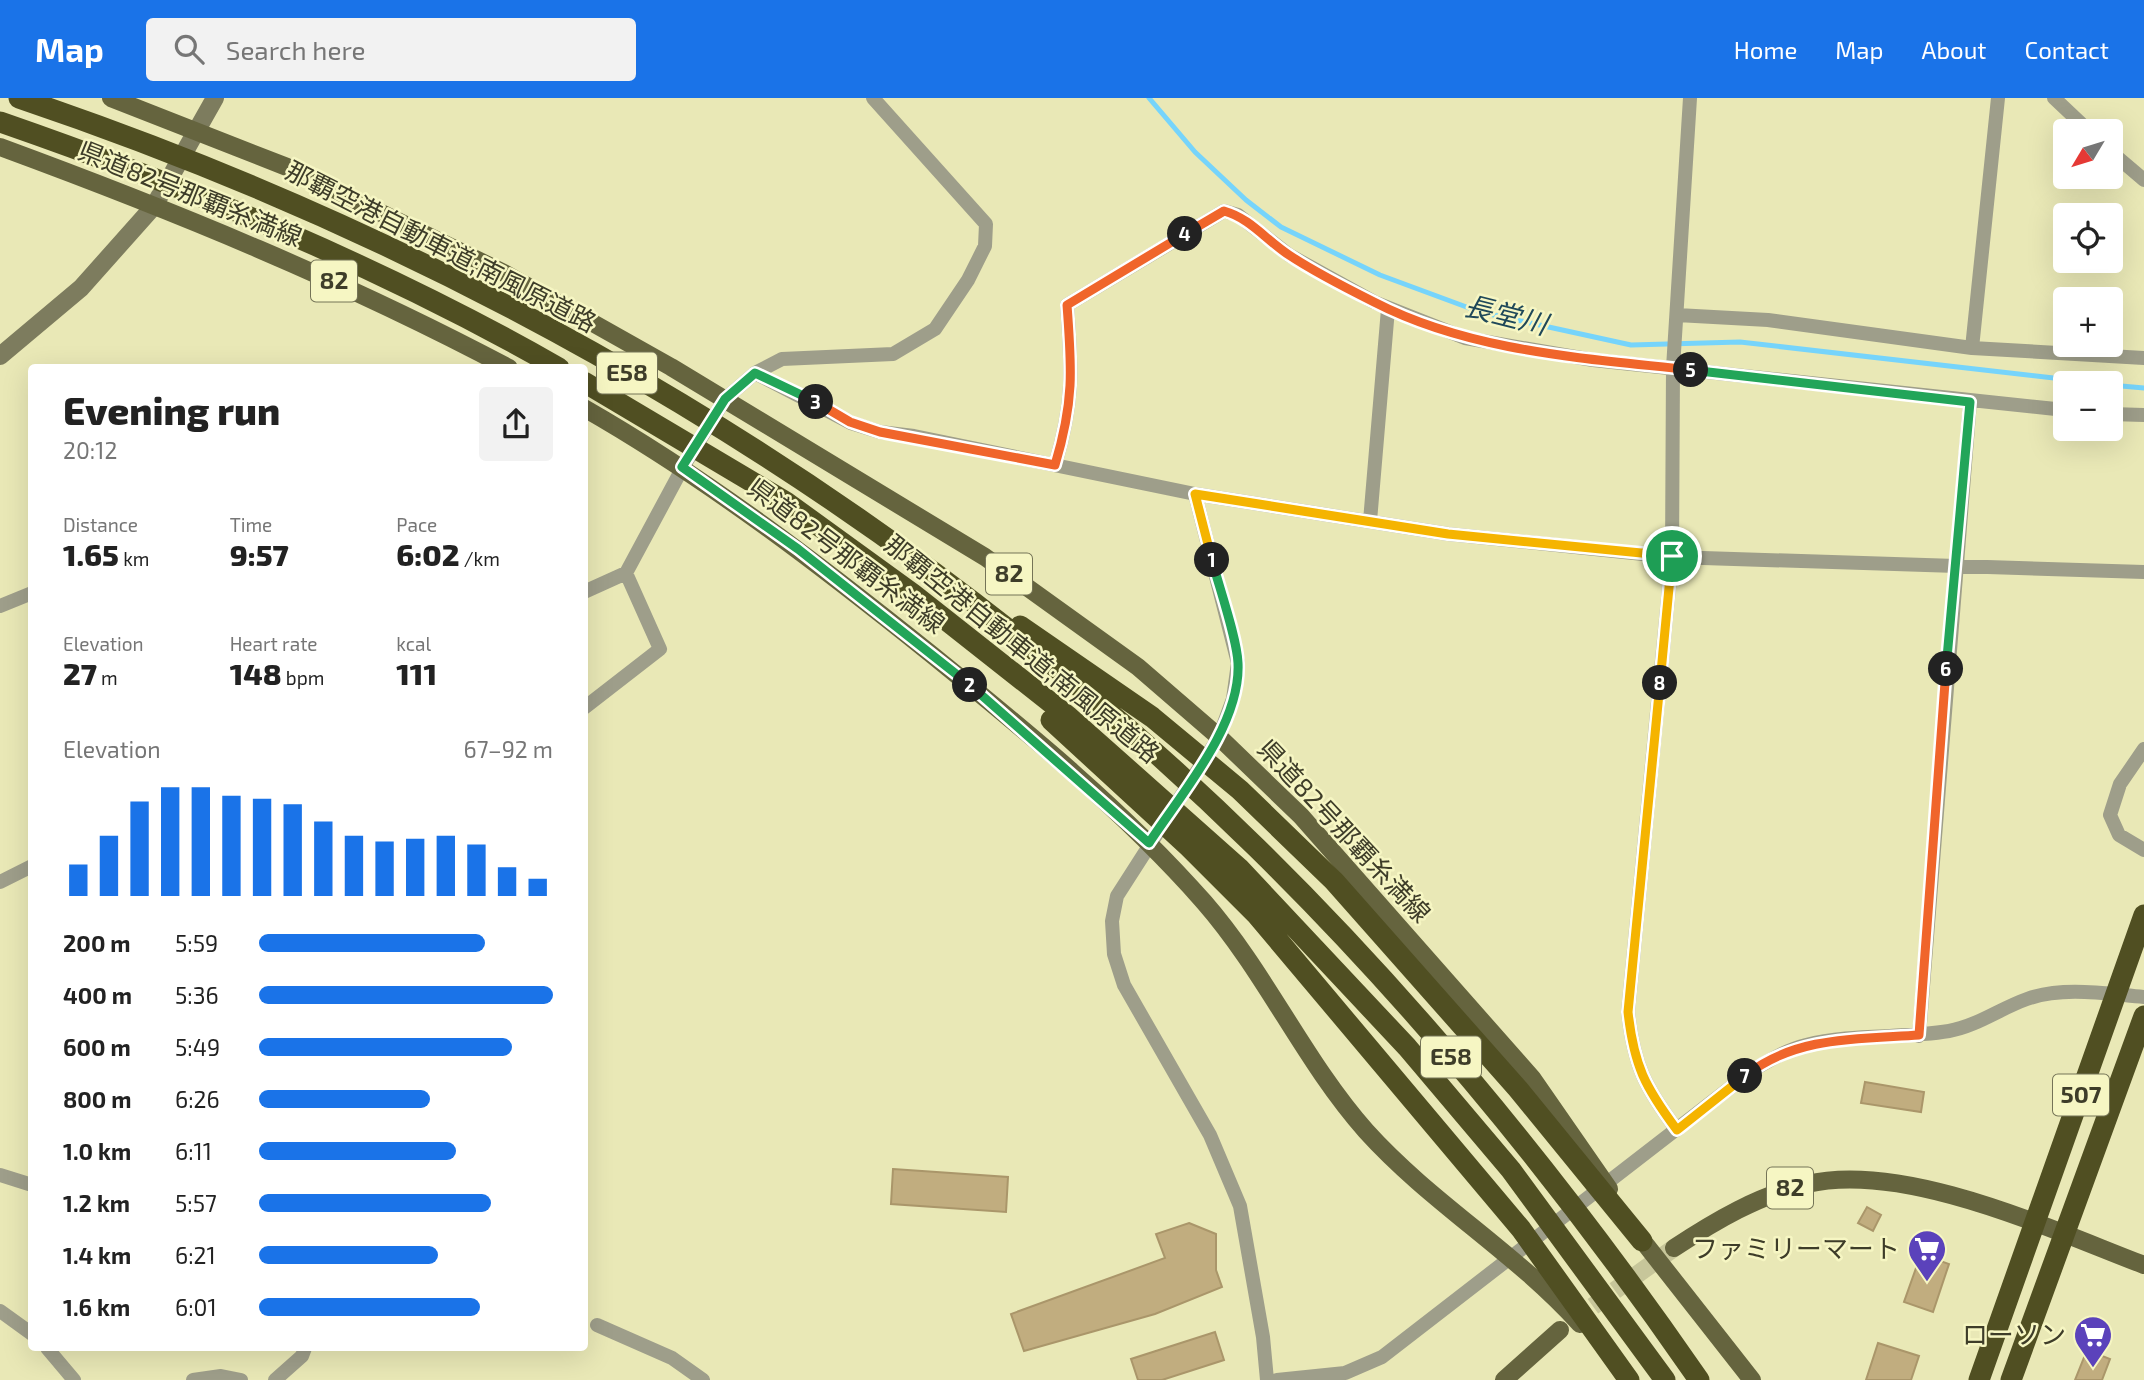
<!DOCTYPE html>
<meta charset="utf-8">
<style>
:root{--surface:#fff;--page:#f2f2f2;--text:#222;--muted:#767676;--accent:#1a73e8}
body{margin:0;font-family:"Exo 2","Noto Sans JP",sans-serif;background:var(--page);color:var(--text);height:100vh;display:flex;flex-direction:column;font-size:26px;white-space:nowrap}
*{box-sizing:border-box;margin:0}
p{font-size:23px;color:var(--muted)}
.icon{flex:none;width:38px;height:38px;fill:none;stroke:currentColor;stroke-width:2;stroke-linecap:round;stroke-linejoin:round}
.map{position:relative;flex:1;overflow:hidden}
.drawer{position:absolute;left:28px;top:266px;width:560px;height:987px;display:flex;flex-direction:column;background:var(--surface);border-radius:7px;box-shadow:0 7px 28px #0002}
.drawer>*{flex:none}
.needle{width:46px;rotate:232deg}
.fabs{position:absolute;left:2053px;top:21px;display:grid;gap:14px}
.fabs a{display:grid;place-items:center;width:70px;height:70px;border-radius:7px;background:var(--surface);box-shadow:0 7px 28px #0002;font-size:35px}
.pin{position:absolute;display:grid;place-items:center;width:60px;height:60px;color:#fff;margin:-30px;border:4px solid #fff;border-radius:50%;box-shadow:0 2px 7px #0007}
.km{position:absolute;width:35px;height:35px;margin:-18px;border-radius:50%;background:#222;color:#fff;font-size:19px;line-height:35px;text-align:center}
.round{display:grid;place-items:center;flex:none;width:74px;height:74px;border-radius:7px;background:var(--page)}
.head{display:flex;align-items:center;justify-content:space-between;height:119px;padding:0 35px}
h1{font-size:38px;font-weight:800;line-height:52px}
.stats{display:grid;grid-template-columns:repeat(3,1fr);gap:10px;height:119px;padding:7px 35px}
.stats div{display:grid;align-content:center}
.stats b{font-size:30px;font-weight:800}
.stats small{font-size:19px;font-weight:400}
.stats p{font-size:19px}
.chart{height:196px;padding:14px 35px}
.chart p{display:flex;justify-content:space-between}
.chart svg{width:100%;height:126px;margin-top:7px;stroke:var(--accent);stroke-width:6}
ul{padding:0 35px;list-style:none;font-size:23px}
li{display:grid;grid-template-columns:112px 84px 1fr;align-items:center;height:52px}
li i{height:18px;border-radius:9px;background:var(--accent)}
header{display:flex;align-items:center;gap:42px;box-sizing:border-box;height:98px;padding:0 35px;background:var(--accent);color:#fff}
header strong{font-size:33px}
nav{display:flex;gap:38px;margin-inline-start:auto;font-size:24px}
.search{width:490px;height:63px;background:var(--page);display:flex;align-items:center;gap:18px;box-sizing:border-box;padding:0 24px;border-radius:7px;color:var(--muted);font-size:26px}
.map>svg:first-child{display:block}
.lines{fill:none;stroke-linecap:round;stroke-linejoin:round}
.stream{stroke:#76d4fb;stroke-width:5}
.building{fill:#c1ad7f;stroke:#aa966a;stroke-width:2}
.primary-tunnel{stroke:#c7c69a;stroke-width:18;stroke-dasharray:18 9;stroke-linecap:butt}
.street{stroke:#9e9e8a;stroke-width:14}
.secondary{stroke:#7d7c5e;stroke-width:18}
.primary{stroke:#65643e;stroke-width:18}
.highway{stroke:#504f22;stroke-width:21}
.split-1-casing{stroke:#fff;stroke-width:14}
.split-2-casing{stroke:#fff;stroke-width:14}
.split-3-casing{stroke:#fff;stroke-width:14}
.split-4-casing{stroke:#fff;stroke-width:14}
.split-5-casing{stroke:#fff;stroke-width:14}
.split-6-casing{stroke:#fff;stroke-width:14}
.split-7-casing{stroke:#fff;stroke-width:14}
.split-8-casing{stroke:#fff;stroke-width:14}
.split-9-casing{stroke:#fff;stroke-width:14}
.split-1{stroke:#f5b400;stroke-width:9}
.split-2{stroke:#22a559;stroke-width:9}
.split-3{stroke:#22a559;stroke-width:9}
.split-4{stroke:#f0652b;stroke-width:9}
.split-5{stroke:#f0652b;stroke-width:9}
.split-6{stroke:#22a559;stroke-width:9}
.split-7{stroke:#f0652b;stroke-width:9}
.split-8{stroke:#f5b400;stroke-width:9}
.split-9{stroke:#f5b400;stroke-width:9}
.labels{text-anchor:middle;stroke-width:5;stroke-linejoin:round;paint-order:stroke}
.shield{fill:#f6f6c3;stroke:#757457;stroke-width:2}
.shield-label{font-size:24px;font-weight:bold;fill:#3e3d29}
.street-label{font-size:26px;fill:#3e3d29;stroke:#f6f6c3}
.poi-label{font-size:26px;fill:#3e3d29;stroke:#f6f6c3;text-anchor:end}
.water-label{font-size:28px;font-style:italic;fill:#1f4859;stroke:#f6f6c3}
</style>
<header>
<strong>Map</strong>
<div class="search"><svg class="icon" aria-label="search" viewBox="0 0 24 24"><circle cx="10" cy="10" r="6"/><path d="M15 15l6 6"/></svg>Search here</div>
<nav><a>Home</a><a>Map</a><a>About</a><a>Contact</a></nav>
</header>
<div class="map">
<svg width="2144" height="1282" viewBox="0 0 2144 1282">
<rect width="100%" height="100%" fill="#e9e8b6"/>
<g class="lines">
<!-- stream -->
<path class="stream" d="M1149,0l46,54 51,48 35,27 99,48 100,37 151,33 109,-3 357,41
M2110,287l34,3"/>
</g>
<!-- building -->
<path class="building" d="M1865,984l59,10 -3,20 -60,-9z
M893,1071l115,8 -2,35 -115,-8z
M1867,1109l14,8 -8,16 -15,-8z
M1189,1125l27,11v36l6,17 -67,27 -131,37 -13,-37 154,-56 -9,-24z
M1921,1156l28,10 -16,48 -29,-10z
M1215,1234l9,28 -62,20h-24l-7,-21z
M1878,1245l41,13 -8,24h-45z
M2087,1252l23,9 -8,21h-27z"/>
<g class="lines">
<!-- primary-tunnel -->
<path class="primary-tunnel" d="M1571,1224l103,-74"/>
<!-- street -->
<path class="street" d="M2054,0l35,33
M2110,53l34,29
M1677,217l91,5 204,28 172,10
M1972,250l26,-250
M755,275l96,50 29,9 34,4 281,58 253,40 224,23 472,15
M2110,316l34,1
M1055,367c19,-63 17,-95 12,-160l157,-94 14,4 51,40 85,47 91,36 128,22 472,50
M1195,396l43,169 -5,36 -14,38 -102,159 -5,25 2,33 10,31 86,150 30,71 23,131 4,43
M1370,423l18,-212
M584,494l42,-19 57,-106 42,-68 30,-26 27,-14 111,-5 42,-25 33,-49 17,-34 1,-22 -113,-126
M0,508l32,-13
M584,610l76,-59 -34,-76
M2144,651l-24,35 -10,31 9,20 25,15
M0,784l32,-16
M1919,938l51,-634
M1677,1032c-32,-43 -43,-64 -49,-118l44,-455 1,-189 17,-270
M0,1077l32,10
M0,1213l32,23
M597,1227l75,33 31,22
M47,1250l27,32
M193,1282l28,-4 20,4
M275,1282l27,-24 3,-8
M1277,1282l68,-7 37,-16 371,-287c17,-10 33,-20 53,-25 46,-12 96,-6 143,-14 28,-5 52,-23 78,-32 37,-13 80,-5 117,-2"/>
<!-- secondary -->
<path class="secondary" d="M0,258l81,-68 73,-82 61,-108"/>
<!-- primary -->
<path class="primary" d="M111,0l176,69 217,106 167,94 314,190 153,110 81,70 82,79 231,262 77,111
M0,49c174,64 345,134 509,221
M584,310c124,71 236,157 347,246 95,77 192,156 273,248 62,71 100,159 162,229 65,72 149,121 214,193
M1635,1133l117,149
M1674,1150c41,-27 85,-53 133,-64 98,-23 245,46 337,81
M1504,1282l56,-50"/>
<!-- highway -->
<path class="highway" d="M19,0c460,155 891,409 1238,750 165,162 311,342 442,532
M0,24c193,67 382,145 559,246
M584,284l202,120 127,92 156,123 170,151 168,179 104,123 154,210
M1020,528l132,91 88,73 94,91 184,208 124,152
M1051,622l138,127 67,67 265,315 108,151
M1979,1282l165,-465
M2011,1282l133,-364"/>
</g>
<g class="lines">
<defs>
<path id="split-1" d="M1212,462l-17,-66 253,40 224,22"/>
<path id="split-2" d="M970,587l179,158c32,-49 92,-118 89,-180 -1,-25 -19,-76 -26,-103"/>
<path id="split-3" d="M816,304l-61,-29 -30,26 -43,68 116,82 172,136"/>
<path id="split-4" d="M816,304l34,20 30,10 175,33c19,-63 17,-95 12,-160l118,-71"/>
<path id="split-5" d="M1185,136l39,-23c26,7 43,30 65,44 27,18 57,33 85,47 97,50 210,56 317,68"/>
<path id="split-6" d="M1691,272l279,32 -24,267"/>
<path id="split-7" d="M1745,978c50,-40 113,-37 174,-41l27,-366"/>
<path id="split-8" d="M1660,585l-32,329c6,54 17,75 49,118l68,-54"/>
<path id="split-9" d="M1660,585l12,-127"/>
</defs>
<!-- split-1 casing -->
<use href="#split-1" class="split-1-casing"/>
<!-- split-2 casing -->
<use href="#split-2" class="split-2-casing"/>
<!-- split-3 casing -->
<use href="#split-3" class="split-3-casing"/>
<!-- split-4 casing -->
<use href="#split-4" class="split-4-casing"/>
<!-- split-5 casing -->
<use href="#split-5" class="split-5-casing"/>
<!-- split-6 casing -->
<use href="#split-6" class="split-6-casing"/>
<!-- split-7 casing -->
<use href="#split-7" class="split-7-casing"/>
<!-- split-8 casing -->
<use href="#split-8" class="split-8-casing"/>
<!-- split-9 casing -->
<use href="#split-9" class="split-9-casing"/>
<!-- split-1 -->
<use href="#split-1" class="split-1"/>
<!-- split-2 -->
<use href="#split-2" class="split-2"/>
<!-- split-3 -->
<use href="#split-3" class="split-3"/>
<!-- split-4 -->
<use href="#split-4" class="split-4"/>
<!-- split-5 -->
<use href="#split-5" class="split-5"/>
<!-- split-6 -->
<use href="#split-6" class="split-6"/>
<!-- split-7 -->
<use href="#split-7" class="split-7"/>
<!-- split-8 -->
<use href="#split-8" class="split-8"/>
<!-- split-9 -->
<use href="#split-9" class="split-9"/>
</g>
<!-- icons -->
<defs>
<symbol id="supermarket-pin" viewBox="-11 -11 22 30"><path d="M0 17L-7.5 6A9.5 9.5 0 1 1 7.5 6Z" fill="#5b42bb" stroke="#f6f6c3"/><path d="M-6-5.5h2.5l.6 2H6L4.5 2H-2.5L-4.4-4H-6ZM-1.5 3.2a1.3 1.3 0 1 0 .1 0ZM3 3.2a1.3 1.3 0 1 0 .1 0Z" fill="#fff"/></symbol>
</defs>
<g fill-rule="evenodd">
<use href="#supermarket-pin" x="1905" y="1129" width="44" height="60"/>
<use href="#supermarket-pin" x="2071" y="1215" width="44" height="60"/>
</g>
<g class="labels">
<!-- shield labels -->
<g class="shield">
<rect x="311" y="162.5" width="46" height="41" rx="5"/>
<rect x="597" y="254.5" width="60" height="41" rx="5"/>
<rect x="986" y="455.5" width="46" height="41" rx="5"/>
<rect x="1421" y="938.5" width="60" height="41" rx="5"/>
<rect x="2053" y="976.5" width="56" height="41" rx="5"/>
<rect x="1767" y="1069.5" width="46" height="41" rx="5"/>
</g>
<g class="shield-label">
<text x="334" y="191">82</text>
<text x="627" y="283">E58</text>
<text x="1009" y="484">82</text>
<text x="1451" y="967">E58</text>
<text x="2081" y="1005">507</text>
<text x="1790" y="1098">82</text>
</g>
<!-- street labels -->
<g class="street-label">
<text transform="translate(190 96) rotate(22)" y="9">県道82号那覇糸満線</text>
<text transform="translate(441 149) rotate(27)" y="9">那覇空港自動車道;南風原道路</text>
<text transform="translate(846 458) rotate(37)" y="9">県道82号那覇糸満線</text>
<text transform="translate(1022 551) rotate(39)" y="9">那覇空港自動車道;南風原道路</text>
<text transform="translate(1344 733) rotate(47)" y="9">県道82号那覇糸満線</text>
</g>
<!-- poi labels -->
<g class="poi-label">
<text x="1900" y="1160">ファミリーマート</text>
<text x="2066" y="1246">ローソン</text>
</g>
<!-- water labels -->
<g class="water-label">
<text transform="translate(1506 217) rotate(14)" y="10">長堂川</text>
</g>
</g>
</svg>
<div class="fabs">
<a><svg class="needle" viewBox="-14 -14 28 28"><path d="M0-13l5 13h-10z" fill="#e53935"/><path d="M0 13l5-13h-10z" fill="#767676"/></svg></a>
<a><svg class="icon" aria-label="locate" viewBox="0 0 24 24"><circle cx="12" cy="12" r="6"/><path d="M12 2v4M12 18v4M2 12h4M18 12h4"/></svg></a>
<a>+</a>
<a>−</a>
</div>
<div class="pin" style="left:1672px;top:458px;background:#1e9e55"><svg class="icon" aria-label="arrive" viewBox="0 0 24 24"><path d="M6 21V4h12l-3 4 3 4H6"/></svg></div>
<b class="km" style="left:1212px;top:462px">1</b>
<b class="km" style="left:970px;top:587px">2</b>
<b class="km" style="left:816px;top:304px">3</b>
<b class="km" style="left:1185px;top:136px">4</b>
<b class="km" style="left:1691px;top:272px">5</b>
<b class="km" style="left:1946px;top:571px">6</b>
<b class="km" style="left:1745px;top:978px">7</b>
<b class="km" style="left:1660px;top:585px">8</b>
<section class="drawer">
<div class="head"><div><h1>Evening run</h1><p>20:12</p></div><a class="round"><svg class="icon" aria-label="share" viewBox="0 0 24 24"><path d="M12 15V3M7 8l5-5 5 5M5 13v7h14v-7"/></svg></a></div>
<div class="stats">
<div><p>Distance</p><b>1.65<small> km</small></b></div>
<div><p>Time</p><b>9:57</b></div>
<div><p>Pace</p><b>6:02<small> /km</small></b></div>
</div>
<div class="stats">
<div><p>Elevation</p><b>27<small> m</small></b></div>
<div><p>Heart rate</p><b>148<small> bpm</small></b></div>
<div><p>kcal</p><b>111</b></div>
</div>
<div class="chart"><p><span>Elevation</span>67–92 m</p>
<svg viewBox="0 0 160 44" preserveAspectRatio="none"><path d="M5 44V33M15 44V23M25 44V11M35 44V6M45 44V6M55 44V9M65 44V10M75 44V12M85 44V18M95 44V23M105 44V25M115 44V24M125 44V23M135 44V26M145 44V34M155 44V38"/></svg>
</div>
<ul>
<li><b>200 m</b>5:59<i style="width:77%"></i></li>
<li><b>400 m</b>5:36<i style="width:100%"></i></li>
<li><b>600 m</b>5:49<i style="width:86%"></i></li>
<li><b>800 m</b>6:26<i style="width:58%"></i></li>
<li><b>1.0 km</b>6:11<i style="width:67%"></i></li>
<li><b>1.2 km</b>5:57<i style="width:79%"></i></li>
<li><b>1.4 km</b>6:21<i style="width:61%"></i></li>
<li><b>1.6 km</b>6:01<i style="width:75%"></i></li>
</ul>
</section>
</div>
